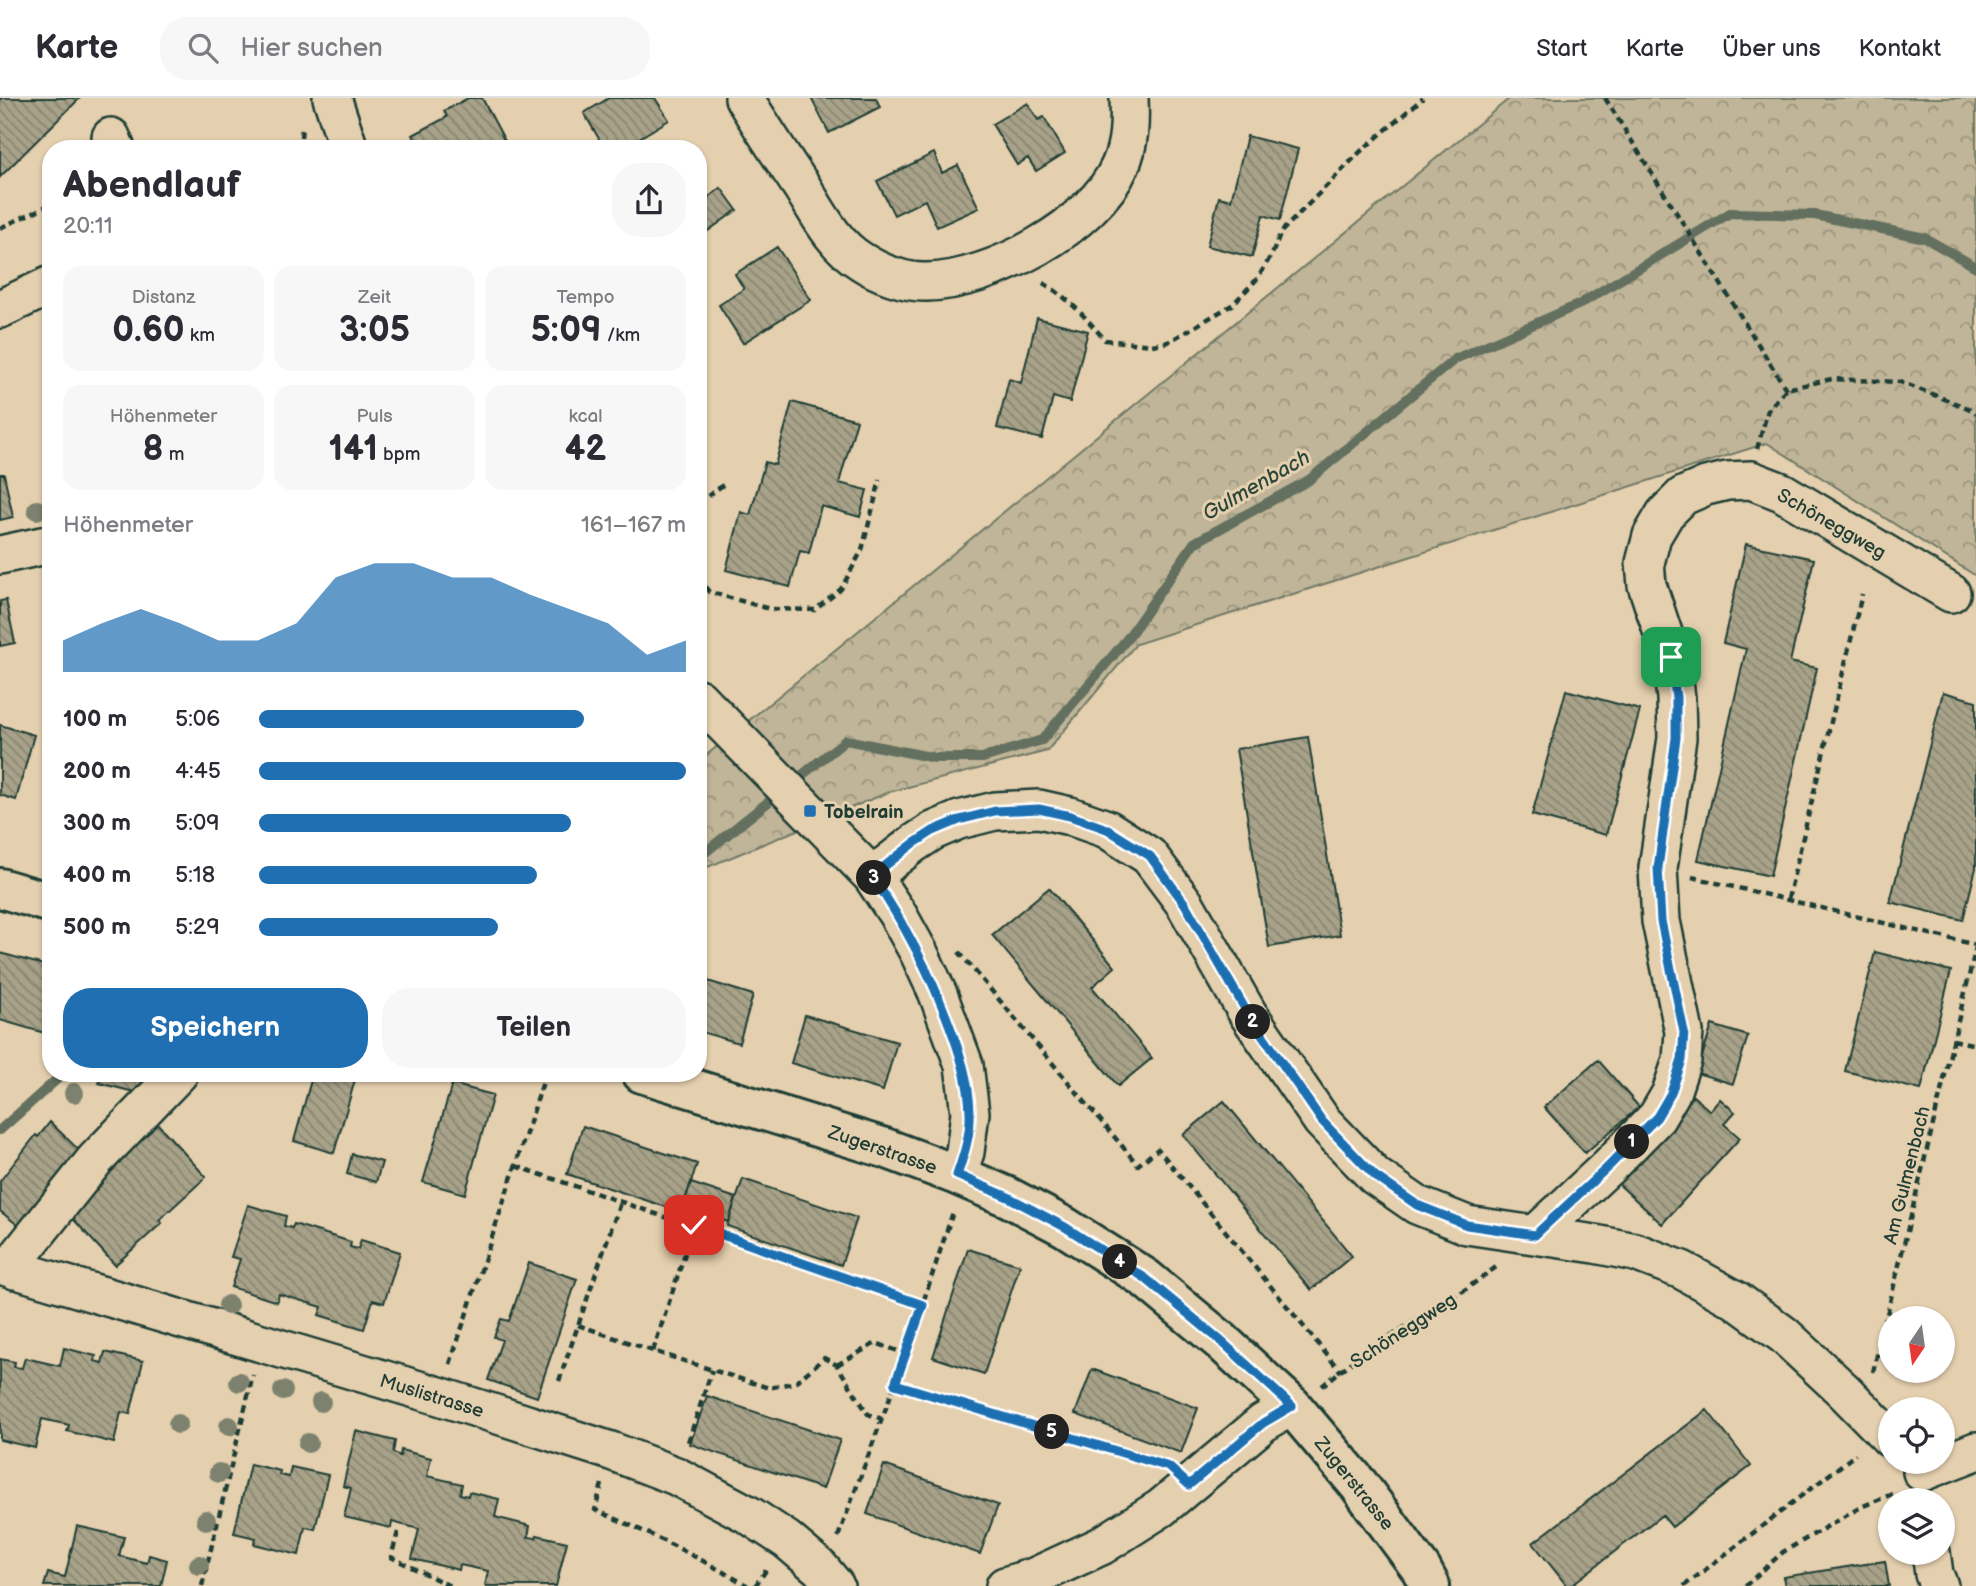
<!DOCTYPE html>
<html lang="de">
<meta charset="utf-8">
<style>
:root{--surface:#fff;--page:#f7f7f7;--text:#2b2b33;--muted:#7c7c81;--line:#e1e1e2;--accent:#1f6fb2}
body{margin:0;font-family:"Balsamiq Sans",sans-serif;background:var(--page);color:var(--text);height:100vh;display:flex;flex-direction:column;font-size:26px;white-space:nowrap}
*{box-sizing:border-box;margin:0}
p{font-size:23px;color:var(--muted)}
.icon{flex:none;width:38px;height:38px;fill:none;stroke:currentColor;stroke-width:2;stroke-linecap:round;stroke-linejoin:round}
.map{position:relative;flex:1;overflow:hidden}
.panel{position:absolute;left:42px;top:42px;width:665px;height:942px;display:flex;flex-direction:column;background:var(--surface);border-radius:28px;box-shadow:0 2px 5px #0004}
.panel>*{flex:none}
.needle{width:46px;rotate:193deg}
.fabs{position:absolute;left:1878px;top:1208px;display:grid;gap:14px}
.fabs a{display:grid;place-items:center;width:77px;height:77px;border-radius:50%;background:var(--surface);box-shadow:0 2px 5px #0004;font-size:35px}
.pin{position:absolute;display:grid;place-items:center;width:60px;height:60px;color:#fff;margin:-30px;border-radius:14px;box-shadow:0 4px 10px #0006}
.km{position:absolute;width:35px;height:35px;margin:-18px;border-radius:50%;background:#222;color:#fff;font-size:19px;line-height:35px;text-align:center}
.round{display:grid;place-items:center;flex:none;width:74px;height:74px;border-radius:28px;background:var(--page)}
.head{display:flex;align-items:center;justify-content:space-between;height:119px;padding:0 21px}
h1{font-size:38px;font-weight:700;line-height:52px}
.metrics{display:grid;grid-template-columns:repeat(3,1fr);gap:10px;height:119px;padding:7px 21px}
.metrics div{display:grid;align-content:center;border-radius:18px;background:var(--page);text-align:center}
.metrics b{font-size:35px;font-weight:700}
.metrics small{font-size:19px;font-weight:400}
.metrics p{font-size:19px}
.chart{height:196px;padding:14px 21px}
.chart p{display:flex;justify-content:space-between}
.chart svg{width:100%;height:126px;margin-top:7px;fill:var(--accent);opacity:.7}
.button{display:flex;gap:14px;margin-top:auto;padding:14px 21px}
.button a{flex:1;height:80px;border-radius:28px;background:var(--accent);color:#fff;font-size:28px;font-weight:700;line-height:80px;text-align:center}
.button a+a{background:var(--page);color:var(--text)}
ul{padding:0 21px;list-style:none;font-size:23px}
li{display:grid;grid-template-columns:112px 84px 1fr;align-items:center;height:52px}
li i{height:18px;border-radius:9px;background:var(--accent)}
header{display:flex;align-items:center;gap:42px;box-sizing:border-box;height:98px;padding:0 35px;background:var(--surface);border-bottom:2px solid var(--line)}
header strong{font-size:33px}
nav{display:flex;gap:38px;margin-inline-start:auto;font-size:24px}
.search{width:490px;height:63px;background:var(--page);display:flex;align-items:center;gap:18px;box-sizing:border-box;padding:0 24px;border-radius:28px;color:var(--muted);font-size:26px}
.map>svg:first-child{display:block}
.forest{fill:url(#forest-crowns);stroke:#707966;stroke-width:2}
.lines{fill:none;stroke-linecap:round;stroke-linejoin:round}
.stream{stroke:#63705e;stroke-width:10}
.building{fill:url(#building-back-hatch);stroke:#1f3d34;stroke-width:2}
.minor-casing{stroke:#1f3d34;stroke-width:42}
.major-casing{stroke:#1f3d34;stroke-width:44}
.path{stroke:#1f3d34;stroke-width:4.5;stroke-dasharray:7 5;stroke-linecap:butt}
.minor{stroke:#e4cfae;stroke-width:37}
.major{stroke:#e4cfae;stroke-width:38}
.tree{fill:#7c826e}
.route-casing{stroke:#fff;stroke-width:14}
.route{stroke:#1f6fb2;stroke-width:9}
.poi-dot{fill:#1f6fb2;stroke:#e4cfae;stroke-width:2.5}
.labels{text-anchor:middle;stroke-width:6;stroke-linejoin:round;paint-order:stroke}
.street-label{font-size:19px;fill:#1f3d34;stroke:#e4cfae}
.poi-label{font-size:19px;font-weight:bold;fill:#1f3d34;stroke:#e4cfae;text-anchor:start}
.water-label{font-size:21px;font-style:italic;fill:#2a463b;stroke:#e4cfae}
</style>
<header>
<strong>Karte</strong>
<div class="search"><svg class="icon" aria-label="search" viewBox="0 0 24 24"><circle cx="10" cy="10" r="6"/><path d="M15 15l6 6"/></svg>Hier suchen</div>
<nav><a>Start</a><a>Karte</a><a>Über uns</a><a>Kontakt</a></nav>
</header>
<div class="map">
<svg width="1976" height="1488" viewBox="0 0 1976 1488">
<defs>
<pattern id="forest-crowns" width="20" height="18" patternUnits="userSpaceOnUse" patternTransform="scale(1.75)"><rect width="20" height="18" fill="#c0b598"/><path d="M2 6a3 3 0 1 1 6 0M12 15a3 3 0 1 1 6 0" fill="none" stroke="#9b947d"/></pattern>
<pattern id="building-back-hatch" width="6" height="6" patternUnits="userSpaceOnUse" patternTransform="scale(1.75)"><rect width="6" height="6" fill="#a8a289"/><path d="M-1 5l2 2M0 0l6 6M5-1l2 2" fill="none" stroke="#888571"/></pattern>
</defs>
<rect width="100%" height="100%" fill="#e4cfae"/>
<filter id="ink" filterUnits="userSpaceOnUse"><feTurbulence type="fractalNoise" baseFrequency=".0143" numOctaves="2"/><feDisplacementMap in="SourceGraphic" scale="14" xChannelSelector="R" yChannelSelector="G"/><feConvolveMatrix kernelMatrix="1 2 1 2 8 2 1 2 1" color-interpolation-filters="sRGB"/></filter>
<g filter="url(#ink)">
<!-- forest -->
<path class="forest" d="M1510,0h466v478l-209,-133 -631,201 -89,107 -158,41 -191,79v-109z"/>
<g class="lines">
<!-- stream -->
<path class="stream" d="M698,760l148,-118 89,18h48l59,-18 85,-101 67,-96 115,-63 146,-121 125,-55 150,-91 85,2 110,23 51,29
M0,1032l64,-57"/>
</g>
<!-- building -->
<path class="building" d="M0,0h80l-80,79z
M468,0h14l25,47 -6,4h-81l-7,-14 34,-18 -3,-6z
M609,0h46l14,22 -48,29h-16l-21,-36z
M811,0h65l4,9 -51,26z
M1028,5l10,17 6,-3 21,36 -29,18 -8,-13 -11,7 -25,-41z
M1247,38l51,13 -18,71 -17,-5 -11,42 -45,-11 12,-49 12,3z
M934,55l8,20 16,-8 21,43 -42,19 -12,-27 -31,15 -17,-34z
M721,90l16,22 -39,28v-33z
M777,149l34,53 -68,43 -24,-38 25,-16 -9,-15z
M1037,220l51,13 -18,71 -17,-5 -11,42 -45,-11 12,-49 12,4z
M792,304l65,18 -18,63 28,7 -7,27 -39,-11 -12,47 -9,-2 -10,36 -64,-17 15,-58 9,3 15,-53 10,3z
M0,376h4l9,43 -13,3z
M1746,446l68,15 -24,103 27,6 -47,208 -72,-16 48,-211 -23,-6z
M6,502l9,43 -15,3v-45z
M1566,592l74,20 -34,125 -74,-20z
M1943,594l33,9v167l-13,52 -73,-18z
M0,627l34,10 -18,65 -16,-5z
M1308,639l32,198 -71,12 -33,-198z
M1049,790l66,79 -23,20 60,71 -34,28 -126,-151z
M1875,854l76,19 -30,119 -76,-19z
M0,855l51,14v68l-51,-15z
M698,880l55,17 -14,48 -41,-12z
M805,917l92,27 -14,49 -92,-28z
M1712,927l36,11 -15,48 -36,-11z
M1598,962l41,47 -54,46 -41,-46z
M102,975h61l-17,22 -47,-12z
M313,975h44l-23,80 -40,-12z
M452,986l41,11 -28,99 -42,-12z
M1693,998l17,15 10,-12 15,13 -11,12 16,14 -78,86 -47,-43z
M1224,1003l128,155 -41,34 -128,-155z
M50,1024l34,33 -56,78 -28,-22v-30l36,-46 2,2z
M156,1024l50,55 -47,43 3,3 -47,42 -49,-54z
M583,1028l114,38 -16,48 -114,-38z
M352,1056l30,8 -6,20 -29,-8z
M743,1081l114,39 -16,47 -114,-39z
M691,1085l45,15 -8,24 -45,-15z
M248,1107l38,11 -2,10 8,2 2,-4 57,18 -1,5 8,2 3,-9 39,12 -16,51 -11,-3 -9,29 -45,-14 3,-8 -43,-13 -2,8 -46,-15 9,-28 -9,-2z
M968,1151l52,16 -36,109 -51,-17z
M529,1165l48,16 -40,118 -49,-17 14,-40 -8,-3 7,-18 8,2z
M64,1250l32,8 -1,5 7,2 3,-11 38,9 -13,53 -9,-2 -7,31 -47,-12 2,-6 -27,-6 -7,29 -35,-8v-81l15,3 -1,5 8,1 3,-10 35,8z
M1092,1271l106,39 -17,45 -106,-39z
M707,1298l133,44 -17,49 -133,-45z
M1707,1312l44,56 -79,61 -10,-12 -92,71h-3l-34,-43z
M356,1333l39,10 -2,12 7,3 1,-6 30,8 -4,18 35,8 -2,10 8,2 1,-4 30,7 -4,18 35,9 -2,11 8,1 1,-3 30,7 -11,44h-71l3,-15 -28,-6 -1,5 -47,-11 7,-30 -27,-7 -1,6 -47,-11 7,-29 -8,-2z
M250,1366l30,7 -1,4 10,2 2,-10 37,8 -13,54 -10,-2 -6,28 -45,-11 2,-6 -22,-5z
M884,1367l114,40 -18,49 -113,-40z
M77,1428l47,11 -5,19 28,7 2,-8 18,5 -6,26h-117l4,-13 17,4z
M1885,1463l4,25h-104l-2,-9z"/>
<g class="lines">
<defs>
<path id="minor" d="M332,0l17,51
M744,0c19,30 38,60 58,89 16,26 32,58 59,74 18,12 45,22 66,21 64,-1 167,-56 193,-116 10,-22 10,-45 9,-68
M111,39l5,12
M0,211l51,-24
M0,457l51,-11
M698,600l174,178 26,39 21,38 19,41 26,71 6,48 -5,39 -8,23
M872,778l41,-32 20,-13 26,-11 36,-9 44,-2 31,7 37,13 42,27 36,48 63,110 74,107 53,55 42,29 50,20 128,19 40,8 47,18 54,30 48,35 59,55 47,48
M1535,1137l74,-69 48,-49 14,-24 11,-33 2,-28 -23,-111 -3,-53 19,-130 -1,-40 -5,-41 -24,-72 -2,-22 7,-27 13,-22 18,-18 23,-10 21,-5 24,-1 31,12 169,101
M0,1167l439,131 172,55 65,25 73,39 38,25 33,28 15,18
M15,1172l5,-16 75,-94 84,-87
M1922,1374l54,-21
M1931,1454l3,22 5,12
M1005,1488l29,-9 67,-31 60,-38 102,-85 29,-17"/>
<path id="major" d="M0,790l51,15
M642,975l243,75 72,27 51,22 57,30 80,51 76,63 71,65 67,79 62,84 9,17"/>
</defs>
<!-- minor casing -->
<use href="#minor" class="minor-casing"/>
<!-- major casing -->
<use href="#major" class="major-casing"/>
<!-- path -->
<path class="path" d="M1605,0l181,291
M300,51l2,-22
M0,130l51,-24
M1043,185c25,14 44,36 62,57l47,5 16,-3 64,-37 26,-27 15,-26 8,-20 79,-80 63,-54
M1757,351l11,-39 18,-21 46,-10 68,3 68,26 8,5
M698,405l25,-18
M698,479l11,15 61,17 45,1 26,-21 21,-39 18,-70
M1692,779l284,68
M1788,801l74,-305
M959,854l179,213 20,-16 183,223
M1953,942l23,5
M516,1068l407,139
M578,1227l75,26 116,37 27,-6 28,-24 13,7 31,49 14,5
M653,1253l41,-125
M450,1266l96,-291
M837,1267l39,-22 30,11
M1873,1274l103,-425
M559,1283l62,-181
M895,1286l263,80
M1322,1288l41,-33 103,-64 33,-24
M688,1344l24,-72
M602,1386l-7,26c53,22 103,47 153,76
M398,1434l-7,25 59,29
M838,1439l68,-183 47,-142
M202,1488l51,-211
M755,1488l12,-17
M1684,1488l172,-132
M1745,1488l38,-34 78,-45 29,-12 6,-4"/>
<!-- minor -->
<use href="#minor" class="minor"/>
<!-- major -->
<use href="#major" class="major"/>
</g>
<!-- trees -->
<g class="tree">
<circle cx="37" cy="412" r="10"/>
<circle cx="74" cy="995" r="10"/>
<circle cx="228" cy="1207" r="10"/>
<circle cx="239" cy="1284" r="10"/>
<circle cx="283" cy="1293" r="10"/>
<circle cx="321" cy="1304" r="10"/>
<circle cx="178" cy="1326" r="10"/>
<circle cx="229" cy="1328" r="10"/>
<circle cx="308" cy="1345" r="10"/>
<circle cx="219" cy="1375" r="10"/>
<circle cx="206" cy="1422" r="10"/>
<circle cx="199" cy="1467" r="10"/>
</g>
</g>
<g class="lines" filter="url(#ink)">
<defs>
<path id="route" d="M694,1127l229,80 -28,79 274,83 20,18 74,-62 29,-17 -71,-65 -76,-63 -80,-51 -57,-30 -51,-22c7,-20 14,-42 13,-63 -1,-31 -10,-59 -21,-88 -20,-54 -45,-101 -77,-148l41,-32 20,-13 26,-11 36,-9 44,-2 31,7 37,13 43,27 35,48 63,110 74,107 53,55 42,29 50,20 68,10 74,-69 48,-49 14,-24 11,-33 2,-28 -23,-111 -3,-53 18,-130v-40l-5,-41"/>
</defs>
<!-- route casing -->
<use href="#route" class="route-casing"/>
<!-- route -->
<use href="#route" class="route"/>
</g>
<!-- markers -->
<rect class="poi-dot" x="803" y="706" width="14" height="14" rx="3.5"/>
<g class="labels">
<!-- street labels -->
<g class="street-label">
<text transform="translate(1832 425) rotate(30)" y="7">Schöneggweg</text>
<text transform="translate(883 1051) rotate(19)" y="7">Zugerstrasse</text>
<text transform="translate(1906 1077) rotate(-76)" y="7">Am Gulmenbach</text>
<text transform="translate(1403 1232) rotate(-33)" y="7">Schöneggweg</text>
<text transform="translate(432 1297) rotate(17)" y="7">Muslistrasse</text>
<text transform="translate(1355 1385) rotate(51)" y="7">Zugerstrasse</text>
</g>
<!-- poi labels -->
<g class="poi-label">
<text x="824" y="720">Tobelrain</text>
</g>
<!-- water labels -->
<g class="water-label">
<text transform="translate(1256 387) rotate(-30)" y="7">Gulmenbach</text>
</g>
</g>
</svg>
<div class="fabs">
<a><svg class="needle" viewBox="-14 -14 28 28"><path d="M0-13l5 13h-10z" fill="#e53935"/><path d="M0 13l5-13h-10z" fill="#7c7c81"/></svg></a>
<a><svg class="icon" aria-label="locate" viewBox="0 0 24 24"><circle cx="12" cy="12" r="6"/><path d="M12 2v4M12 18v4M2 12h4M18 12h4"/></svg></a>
<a><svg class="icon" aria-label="layers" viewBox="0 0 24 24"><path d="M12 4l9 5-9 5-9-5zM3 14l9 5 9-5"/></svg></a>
</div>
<div class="pin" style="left:1671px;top:559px;background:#1e9e55"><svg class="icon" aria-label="arrive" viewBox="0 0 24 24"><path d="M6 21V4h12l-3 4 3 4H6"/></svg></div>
<div class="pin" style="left:694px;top:1127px;background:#d93025"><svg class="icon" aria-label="check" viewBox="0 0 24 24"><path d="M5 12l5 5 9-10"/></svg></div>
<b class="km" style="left:1632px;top:1044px">1</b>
<b class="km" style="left:1253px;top:924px">2</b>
<b class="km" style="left:874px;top:780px">3</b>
<b class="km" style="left:1120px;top:1164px">4</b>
<b class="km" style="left:1052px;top:1334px">5</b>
<section class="panel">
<div class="head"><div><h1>Abendlauf</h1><p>20:11</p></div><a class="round"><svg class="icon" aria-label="share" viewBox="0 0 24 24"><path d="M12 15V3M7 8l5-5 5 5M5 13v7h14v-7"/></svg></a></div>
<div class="metrics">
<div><p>Distanz</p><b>0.60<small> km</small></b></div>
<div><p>Zeit</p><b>3:05</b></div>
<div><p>Tempo</p><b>5:09<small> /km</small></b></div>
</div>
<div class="metrics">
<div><p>Höhenmeter</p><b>8<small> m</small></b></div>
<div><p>Puls</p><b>141<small> bpm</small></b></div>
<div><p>kcal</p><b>42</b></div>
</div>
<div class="chart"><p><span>Höhenmeter</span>161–167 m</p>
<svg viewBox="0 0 160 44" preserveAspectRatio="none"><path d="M0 44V33L10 27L20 22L30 27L40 33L50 33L60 27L70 11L80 6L90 6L100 11L110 11L120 17L130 22L140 27L150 38L160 33V44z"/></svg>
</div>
<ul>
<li><b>100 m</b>5:06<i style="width:76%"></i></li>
<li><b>200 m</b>4:45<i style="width:100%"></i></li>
<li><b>300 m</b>5:09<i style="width:73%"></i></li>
<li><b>400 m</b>5:18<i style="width:65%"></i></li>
<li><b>500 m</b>5:29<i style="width:56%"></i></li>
</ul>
<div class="button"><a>Speichern</a><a>Teilen</a></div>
</section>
</div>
